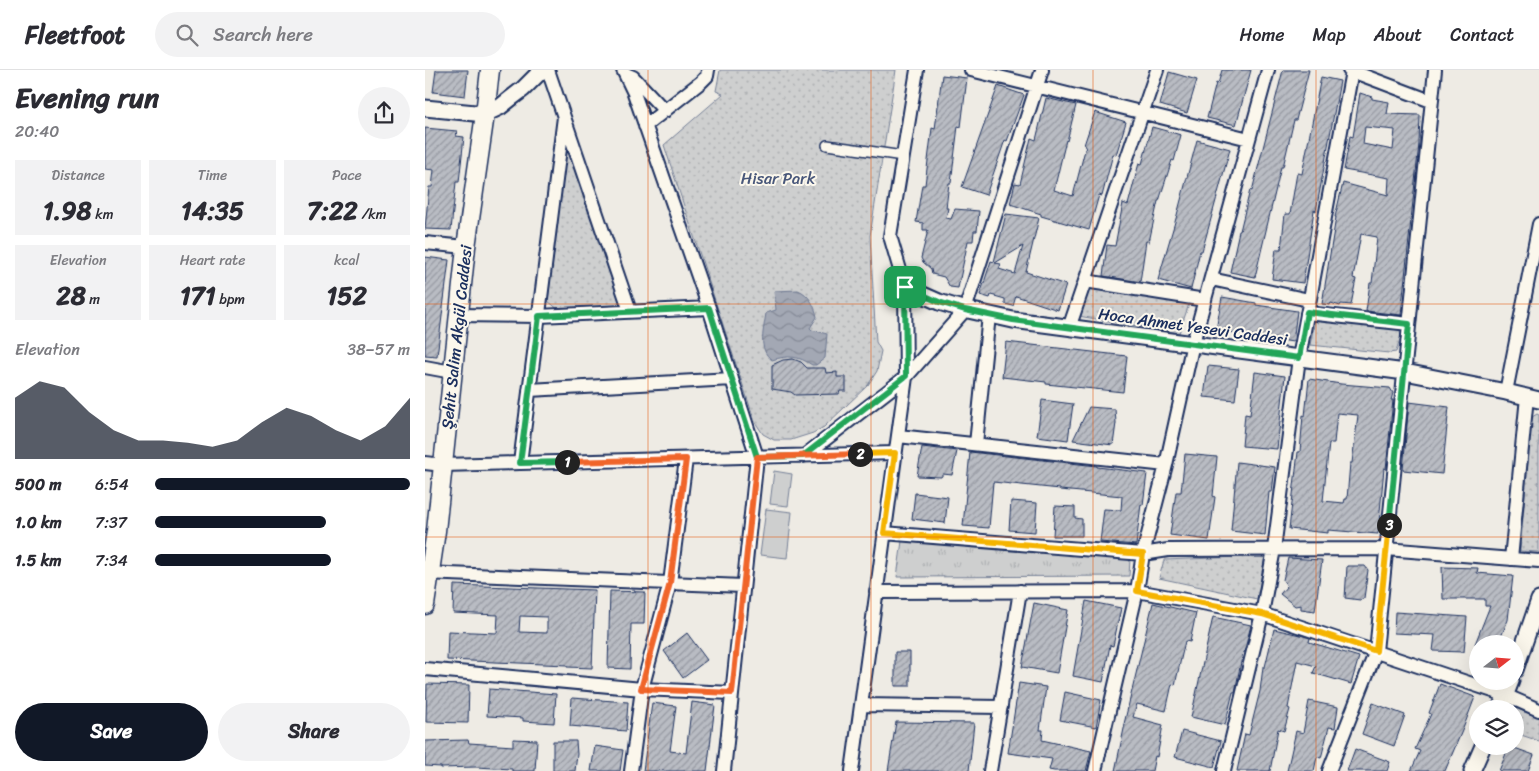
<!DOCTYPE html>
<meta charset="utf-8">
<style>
:root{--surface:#fff;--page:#f2f2f3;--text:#2b2b33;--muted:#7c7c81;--line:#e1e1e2;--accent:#111827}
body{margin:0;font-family:Sriracha,sans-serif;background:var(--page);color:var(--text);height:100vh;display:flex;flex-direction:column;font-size:19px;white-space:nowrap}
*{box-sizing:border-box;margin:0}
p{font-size:16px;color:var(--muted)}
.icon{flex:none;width:28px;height:28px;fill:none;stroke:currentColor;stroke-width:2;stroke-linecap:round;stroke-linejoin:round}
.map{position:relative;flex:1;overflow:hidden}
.side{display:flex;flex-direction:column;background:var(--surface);width:425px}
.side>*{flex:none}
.needle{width:32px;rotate:73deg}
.fabs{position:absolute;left:1044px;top:565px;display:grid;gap:10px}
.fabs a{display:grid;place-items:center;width:55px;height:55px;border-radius:50%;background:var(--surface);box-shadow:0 5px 20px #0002;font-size:25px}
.pin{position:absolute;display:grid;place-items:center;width:42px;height:42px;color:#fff;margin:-21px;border-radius:10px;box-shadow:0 2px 8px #0006}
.km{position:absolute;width:25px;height:25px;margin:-12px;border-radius:50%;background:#222;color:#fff;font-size:14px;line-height:25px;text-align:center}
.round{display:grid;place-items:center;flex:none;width:52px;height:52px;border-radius:26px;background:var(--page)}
.overview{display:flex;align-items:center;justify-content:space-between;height:85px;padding:0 15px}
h1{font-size:28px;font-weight:700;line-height:38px}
.stats{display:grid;grid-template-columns:repeat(3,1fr);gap:8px;height:85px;padding:5px 15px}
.stats div{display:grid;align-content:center;border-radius:0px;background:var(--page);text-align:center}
.stats b{font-size:25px;font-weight:700}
.stats small{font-size:14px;font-weight:400}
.stats p{font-size:14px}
.chart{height:140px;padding:10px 15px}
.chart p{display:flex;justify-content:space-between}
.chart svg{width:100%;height:90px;margin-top:5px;fill:var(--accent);opacity:.7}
.primary-button{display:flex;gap:10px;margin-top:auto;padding:10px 15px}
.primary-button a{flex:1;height:58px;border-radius:30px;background:var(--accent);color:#fff;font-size:20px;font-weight:700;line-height:58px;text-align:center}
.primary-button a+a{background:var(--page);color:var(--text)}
ul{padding:0 15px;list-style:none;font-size:16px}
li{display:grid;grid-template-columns:80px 60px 1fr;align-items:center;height:38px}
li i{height:12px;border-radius:6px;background:var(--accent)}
header{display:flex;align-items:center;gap:30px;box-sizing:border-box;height:70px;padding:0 25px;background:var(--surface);border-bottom:1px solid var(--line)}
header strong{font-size:24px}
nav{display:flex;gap:28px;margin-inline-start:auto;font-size:18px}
.search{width:350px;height:45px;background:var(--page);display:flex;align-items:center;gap:12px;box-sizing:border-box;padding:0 18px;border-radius:28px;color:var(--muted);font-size:19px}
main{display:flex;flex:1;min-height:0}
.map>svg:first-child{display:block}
.grass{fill:url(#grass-tufts);stroke:#747f96}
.park{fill:url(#park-dots);stroke:#747f96}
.pitch{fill:#cecfcf;stroke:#747f96}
.water{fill:url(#water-waves);stroke:#6d7892}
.building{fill:url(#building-hatch);stroke:#1b2f5e;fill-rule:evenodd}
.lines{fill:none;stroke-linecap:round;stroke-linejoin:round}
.pedestrian-casing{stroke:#1b2f5e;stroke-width:12}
.minor-casing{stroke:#1b2f5e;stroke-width:16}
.tertiary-casing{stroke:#1b2f5e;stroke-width:19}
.secondary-casing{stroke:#1b2f5e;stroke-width:21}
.pedestrian{stroke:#fbf7ec;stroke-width:9}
.minor{stroke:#fbf7ec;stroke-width:12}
.tertiary{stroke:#fbf7ec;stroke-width:15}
.secondary{stroke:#fbf7ec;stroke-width:18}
.split-1-casing{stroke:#fff;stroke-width:10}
.split-2-casing{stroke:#fff;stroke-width:10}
.split-3-casing{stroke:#fff;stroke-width:10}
.split-4-casing{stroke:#fff;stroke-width:10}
.split-1{stroke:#22a559;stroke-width:6}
.split-2{stroke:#f0652b;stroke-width:6}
.split-3{stroke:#f5b400;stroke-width:6}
.split-4{stroke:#22a559;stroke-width:6}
.grid{fill:none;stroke:#e8590c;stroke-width:1;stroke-opacity:0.55}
.labels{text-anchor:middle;stroke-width:4;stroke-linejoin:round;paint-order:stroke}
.park-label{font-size:16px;fill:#48577a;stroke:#fbf7ec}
.street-label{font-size:16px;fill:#1b2f5e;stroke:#fbf7ec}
</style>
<header>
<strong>Fleetfoot</strong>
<div class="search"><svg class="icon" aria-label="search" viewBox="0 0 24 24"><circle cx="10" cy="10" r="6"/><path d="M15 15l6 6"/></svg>Search here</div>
<nav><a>Home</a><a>Map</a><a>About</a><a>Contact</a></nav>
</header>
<main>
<section class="side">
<div class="overview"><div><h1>Evening run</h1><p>20:40</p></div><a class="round"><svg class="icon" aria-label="share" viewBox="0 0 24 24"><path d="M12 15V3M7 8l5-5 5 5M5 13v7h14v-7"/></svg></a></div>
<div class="stats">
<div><p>Distance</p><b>1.98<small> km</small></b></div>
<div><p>Time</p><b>14:35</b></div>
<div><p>Pace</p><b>7:22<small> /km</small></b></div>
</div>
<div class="stats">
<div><p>Elevation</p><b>28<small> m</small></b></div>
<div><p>Heart rate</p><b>171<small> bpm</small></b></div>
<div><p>kcal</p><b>152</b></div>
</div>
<div class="chart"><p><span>Elevation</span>38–57 m</p>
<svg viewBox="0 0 160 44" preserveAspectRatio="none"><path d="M0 44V14L10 6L20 9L30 21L40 30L50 35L60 35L70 36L80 38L90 35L100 26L110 19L120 23L130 30L140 35L150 28L160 14V44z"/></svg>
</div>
<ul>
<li><b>500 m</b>6:54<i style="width:100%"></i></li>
<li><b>1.0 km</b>7:37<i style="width:67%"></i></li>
<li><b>1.5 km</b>7:34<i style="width:69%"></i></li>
</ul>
<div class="primary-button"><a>Save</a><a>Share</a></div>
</section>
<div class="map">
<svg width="1114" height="701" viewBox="0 0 1114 701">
<defs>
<pattern id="grass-tufts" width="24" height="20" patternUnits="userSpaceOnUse" patternTransform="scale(1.25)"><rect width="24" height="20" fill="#cecfcf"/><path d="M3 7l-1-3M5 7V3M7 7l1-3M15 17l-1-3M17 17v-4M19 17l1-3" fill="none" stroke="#b0b2b4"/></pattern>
<pattern id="park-dots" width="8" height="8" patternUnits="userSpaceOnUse" patternTransform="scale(1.25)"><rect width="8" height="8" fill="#cecfcf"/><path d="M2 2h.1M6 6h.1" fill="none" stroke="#b0b2b4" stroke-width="1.8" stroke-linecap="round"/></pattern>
<pattern id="water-waves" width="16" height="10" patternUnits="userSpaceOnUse" patternTransform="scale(1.25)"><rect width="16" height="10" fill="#a3a8b4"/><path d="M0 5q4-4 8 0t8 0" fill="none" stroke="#848996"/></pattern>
<pattern id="building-hatch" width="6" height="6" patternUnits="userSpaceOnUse" patternTransform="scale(1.25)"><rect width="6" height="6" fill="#b9bcc3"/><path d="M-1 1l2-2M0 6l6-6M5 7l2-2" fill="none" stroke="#9699a2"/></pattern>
</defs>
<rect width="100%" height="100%" fill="#eeebe4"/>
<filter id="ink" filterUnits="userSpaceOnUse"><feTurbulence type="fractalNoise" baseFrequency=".02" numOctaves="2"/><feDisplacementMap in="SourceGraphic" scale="10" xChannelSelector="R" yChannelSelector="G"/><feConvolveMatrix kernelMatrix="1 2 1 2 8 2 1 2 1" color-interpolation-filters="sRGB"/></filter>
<g filter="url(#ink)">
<!-- grass -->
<path class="grass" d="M477,471l228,18 -1,17 -232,1z"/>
<!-- park -->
<path class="park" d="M295,0h176l-26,166 6,106 5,9 -4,20 -9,14 -44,42 -11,6 -22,7h-17l-11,-6 -8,-12 -91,-277 59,-51 -7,-3z
M142,67l54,163 -7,8 -55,2 -11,-9z
M665,218l99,16 -10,29 -101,-17z
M890,250l84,9 2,7 -5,16 -7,1 -79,-8z
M1112,344l2,1v137l-19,-1 12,-134z
M840,486l-8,43 -98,-21 5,-18z
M1090,638l24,9v24l-24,-8z"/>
<!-- pitch -->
<path class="pitch" d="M349,401l18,3 -4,32 -18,-2z
M341,439l26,3 -5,46 -27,-3z"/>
<!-- water -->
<path class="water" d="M373,220c11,4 17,16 19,27l-7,11 2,2 15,4 -2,24 -9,7h-4c-13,-9 -24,-10 -40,-5 -15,-11 -8,-31 -6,-47l10,-3 -2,-19z"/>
<!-- building -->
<path class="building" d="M11,0h32l-3,26 -32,-4z
M797,0h29l-15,55 -29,-7 9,-35 2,1z
M858,0h26l-13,50h-2l-11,47h-2l-26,110 -25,-5 9,-41h1l10,-41 2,1z
M744,2l28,8 -10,33 -27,-8z
M517,5l25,3 -6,49 -3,-1 -7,57h-2l-3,25h2l-2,10 5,1 4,-10 24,2 -2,20h-3l-1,10h-5l-10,47 -8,-1 -6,-10 -12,-3 -1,-5 -8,-7 -2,-4 7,-28h-5v-7l-7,-1 6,-37h3l7,-57 3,1z
M896,7l19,4 -24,130 -2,-1 -11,73 -31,-4 4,-30h5l4,-35h5l7,-41 5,1z
M573,16l26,9 -17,46 -2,-1 -19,55 -24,-8z
M935,23l12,4v2l17,3 -2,12 33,1 -1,29 -18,171 -35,-4 4,-28h2l5,-46 -16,-3 -8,44 3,1 -5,26 -10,-1 -1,2 -9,-3 -1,2 -8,-1 14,-87h-1l8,-34 45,12 1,-17 -45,-8 6,-34 3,1zM940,57l30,3 -2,20 -30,-6z
M621,28l30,7 -9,36 -1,-1 -12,50 19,6 13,-50 -2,-1 11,-33 31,10 -10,33 -3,-1 -11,42 -3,-1 -10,35 -48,-14v-2l-31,-10 5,-21 5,1 11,-46 5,2z
M727,57l29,8 -7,26 -2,-1 -13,41h-1l-9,41 -3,-1 -6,41 -37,-6 4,-31 8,1 8,-43 5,2 11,-42 3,1z
M0,58l32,3 -1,5 8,1 -5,45h-3l-5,48 -26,-1 4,-42h3l2,-17 -9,-1z
M772,70l33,9 -21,77 -7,25h-2l-9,38 -33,-9 19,-65z
M581,144l33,4 -13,54 40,13 -8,25 -42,-14 -3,10 -8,-2v-5l-14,-4 -1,3 -10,-3 11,-34 3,1zM598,176l-8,28 -16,-5 2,-5 -6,-1z
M0,187l24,3 -12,96 -12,-1z
M797,227l34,6v2l41,6 -4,31 -77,-12z
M581,272l121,14 -4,36 -77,-8v-2l-44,-5z
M368,289l8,3 6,6h18l1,5 11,-1v5h9v14h-6l-1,3 -44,1 -4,-3 -19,-3v-24l11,-5z
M783,296l31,3 -4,31 -31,-3z
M830,302l30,4 -8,73 -35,-3 3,-32 5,1z
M884,309l32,5 49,4 3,5 -2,7h2l-7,69 -2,-1 -6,66 -50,-4v3l-39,-4 9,-77h2l3,-37 2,1zM912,343l21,2 -6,48h-2l-3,36h-2l-1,4 -21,-2 6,-58h5z
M617,330l31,4 -5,36 -31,-4z
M984,332l40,5 -7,67 -39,-4z
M664,337l26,2 1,14 -3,22 -40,-5z
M497,377l35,4 -5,24 -9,-1 -2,3 -24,-1z
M545,382l127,14v1l50,6 -4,32 -2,-1 -5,41 -36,-3 4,-33 17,1 1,-14 -62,-6v-1l-67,-7 -4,46 -26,-2z
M760,384l32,3 -4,39 2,1 -6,43 -39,-5 6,-43h5z
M812,392l38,5 -3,25h-3l-4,43 -34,-4z
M490,423l33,4 -3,26 -33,-4z
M586,431l26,2 -2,29 -26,-2z
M630,436l20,1v11l7,1v17h-29z
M863,488l34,2 -7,51 -14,-2v-4l-6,1 -15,-12 7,-8 -4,-6z
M922,496h18l3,4 -4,28 -4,2 -15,-2z
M1017,497l36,1 -1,5 36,3 -5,44 -10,24h-23l15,-38h-5v-7h-42z
M29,515l141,5 -3,78 -25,-1v-2l-120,-5 1,-29 49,2 1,-18 -45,-2zM95,546l27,1v16l-28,-1z
M185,521l35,1 -1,32h-13l-1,45 -22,-1z
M661,531l35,7 -8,38 -3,-1 -7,37 -30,-6z
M609,533l34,7 -11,63 -35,-6z
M728,533l43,10 -6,29 -5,-1 -10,44 -3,-1 -6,27 -29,-7 -4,13 30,8 -6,32 -2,-1 -3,15h-37l10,-47h-1z
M970,542l72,5 -3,35 -31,-1 2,-16 -41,-2z
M788,547l38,8 -7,28 -1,-1 -8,40h-2l-8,33 -34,-8z
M849,559l26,6 10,3 -1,4 50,15 -8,27 -38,-11 3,-7 -19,-5 -9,47 2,1 -6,22 -6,-2 -8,42h-33l8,-37 4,1 11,-44 3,-24h2z
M262,563l20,27 -24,18 -19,-27z
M470,582h15v34h-15z
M594,613l27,4 -6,43h3l-1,10 49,11 -5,20h-32l-5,-1 3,-11 -44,-6z
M2,614l42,1 -1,38 -42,-1z
M1015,614l35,13 -11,29 -19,45h-34l9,-20 -5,-2 16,-35 -2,-1z
M64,619l67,5 -2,29 -31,-2v-3l-36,-2z
M640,622l36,8 -5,27 -36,-7z
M147,628l56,4 -2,29 -56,-5z
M884,631l29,6 -3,21 -6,-1 -8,31 -4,-1 -3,14h-27l9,-40 7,2z
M267,632l23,3 -8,66h-64l9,-68 24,3 -6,45 16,2z
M948,633l32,12 -11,31 -32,-12z
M471,652l78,1 -5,48h-81z
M757,661l39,10 -7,26 -39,-10z
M88,669l24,1 -2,31h-23v-2l-36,-2 -35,1v-1l-16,-1v-25l43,-1 1,3 44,3z
M128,671h23l1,13 -2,17h-22z
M170,676l28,4 -3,21h-29z
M1084,676l25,9 -6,16h-29z
M930,679l35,13 -3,9h-40z"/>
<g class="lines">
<defs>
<path id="pedestrian" d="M402,75l76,11"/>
<path id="minor" d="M123,0l82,241
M198,0l11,23 75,215 48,149 -33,314
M546,0l278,69
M924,0l82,31
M201,4l7,3 32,34
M220,56l56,-44 6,-6 1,-6
M0,173l41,4
M786,209l98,21
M660,211l120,19
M882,243l102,11
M33,245l81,1 170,-8
M644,258l88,-258
M0,297l27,5
M104,320l203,-11
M1081,322l33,-168
M473,366l268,29
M551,374l13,-129
M379,386l102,-79 59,-67 77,-240
M0,393l18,2 452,-12
M95,393l44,-346
M459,463l259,21 25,-4 218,-1 153,12
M1086,489l16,-162
M0,503l318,13
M451,522l261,-1 125,23 243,81 34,15
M0,599l217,20 90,4
M436,635l140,2
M206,701l11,-82 28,-106 16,-124
M427,701l54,-394 -1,-90 -15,-51 27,-166
M565,701l30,-180
M670,701l42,-180 6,-37 23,-89 27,-122 75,-273
M799,701l38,-157 12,-65 25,-191 53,-287
M904,701l47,-120 59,-581"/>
<path id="tertiary" d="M0,38l60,6 15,-7 10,-8 13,-10 19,-19
M480,217l34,15 20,6 54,12 392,52 101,20 33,8
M1090,600l24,-70
M1075,639l11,-28
M1047,701l11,-25"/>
<path id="secondary" d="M0,535l11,-74 30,-284 19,-133 5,-44"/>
</defs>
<!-- pedestrian casing -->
<use href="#pedestrian" class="pedestrian-casing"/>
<!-- minor casing -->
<use href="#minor" class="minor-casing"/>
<!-- tertiary casing -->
<use href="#tertiary" class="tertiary-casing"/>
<!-- secondary casing -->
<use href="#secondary" class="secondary-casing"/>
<!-- pedestrian -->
<use href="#pedestrian" class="pedestrian"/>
<!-- minor -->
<use href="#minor" class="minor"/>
<!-- tertiary -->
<use href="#tertiary" class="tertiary"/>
<!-- secondary -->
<use href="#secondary" class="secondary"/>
</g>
</g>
<g class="lines" filter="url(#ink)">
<defs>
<path id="split-1" d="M142,392l-47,1 19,-147 170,-8 48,149 46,-1 103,-80 -1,-89"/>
<path id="split-2" d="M142,392l119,-3 -16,124 -29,106 91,4 25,-236 103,-3"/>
<path id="split-3" d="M435,384l35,-1 -11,80 259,21 -6,37 125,23 114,37 13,-126"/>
<path id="split-4" d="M480,217l34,15 26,8 48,10 286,38 8,-46 102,12 -20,201"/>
</defs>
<!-- split-1 casing -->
<use href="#split-1" class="split-1-casing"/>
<!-- split-2 casing -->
<use href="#split-2" class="split-2-casing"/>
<!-- split-3 casing -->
<use href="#split-3" class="split-3-casing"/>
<!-- split-4 casing -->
<use href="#split-4" class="split-4-casing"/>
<!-- split-1 -->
<use href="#split-1" class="split-1"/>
<!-- split-2 -->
<use href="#split-2" class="split-2"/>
<!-- split-3 -->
<use href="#split-3" class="split-3"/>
<!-- split-4 -->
<use href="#split-4" class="split-4"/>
</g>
<!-- grid -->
<path class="grid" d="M223,0v701M446,0v701M668,0v701M891,0v701M0,234h1114M0,467h1114"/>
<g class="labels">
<!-- park labels -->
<g class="park-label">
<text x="353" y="114">Hisar Park</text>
</g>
<!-- street labels -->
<g class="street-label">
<text transform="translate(768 256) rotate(8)" y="6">Hoca Ahmet Yesevi Caddesi</text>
<text transform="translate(31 267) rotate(-84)" y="6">Şehit Salim Akgül Caddesi</text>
</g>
</g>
</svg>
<div class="fabs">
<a><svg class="needle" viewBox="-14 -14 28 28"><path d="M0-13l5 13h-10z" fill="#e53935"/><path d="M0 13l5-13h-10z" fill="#7c7c81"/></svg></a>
<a><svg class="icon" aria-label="layers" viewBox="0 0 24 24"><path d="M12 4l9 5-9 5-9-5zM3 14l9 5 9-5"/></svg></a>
</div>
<div class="pin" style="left:480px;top:217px;background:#1e9e55"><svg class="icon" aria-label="arrive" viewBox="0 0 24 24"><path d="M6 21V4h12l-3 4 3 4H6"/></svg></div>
<b class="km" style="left:142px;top:392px">1</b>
<b class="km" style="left:435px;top:384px">2</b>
<b class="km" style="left:964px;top:455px">3</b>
</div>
</main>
